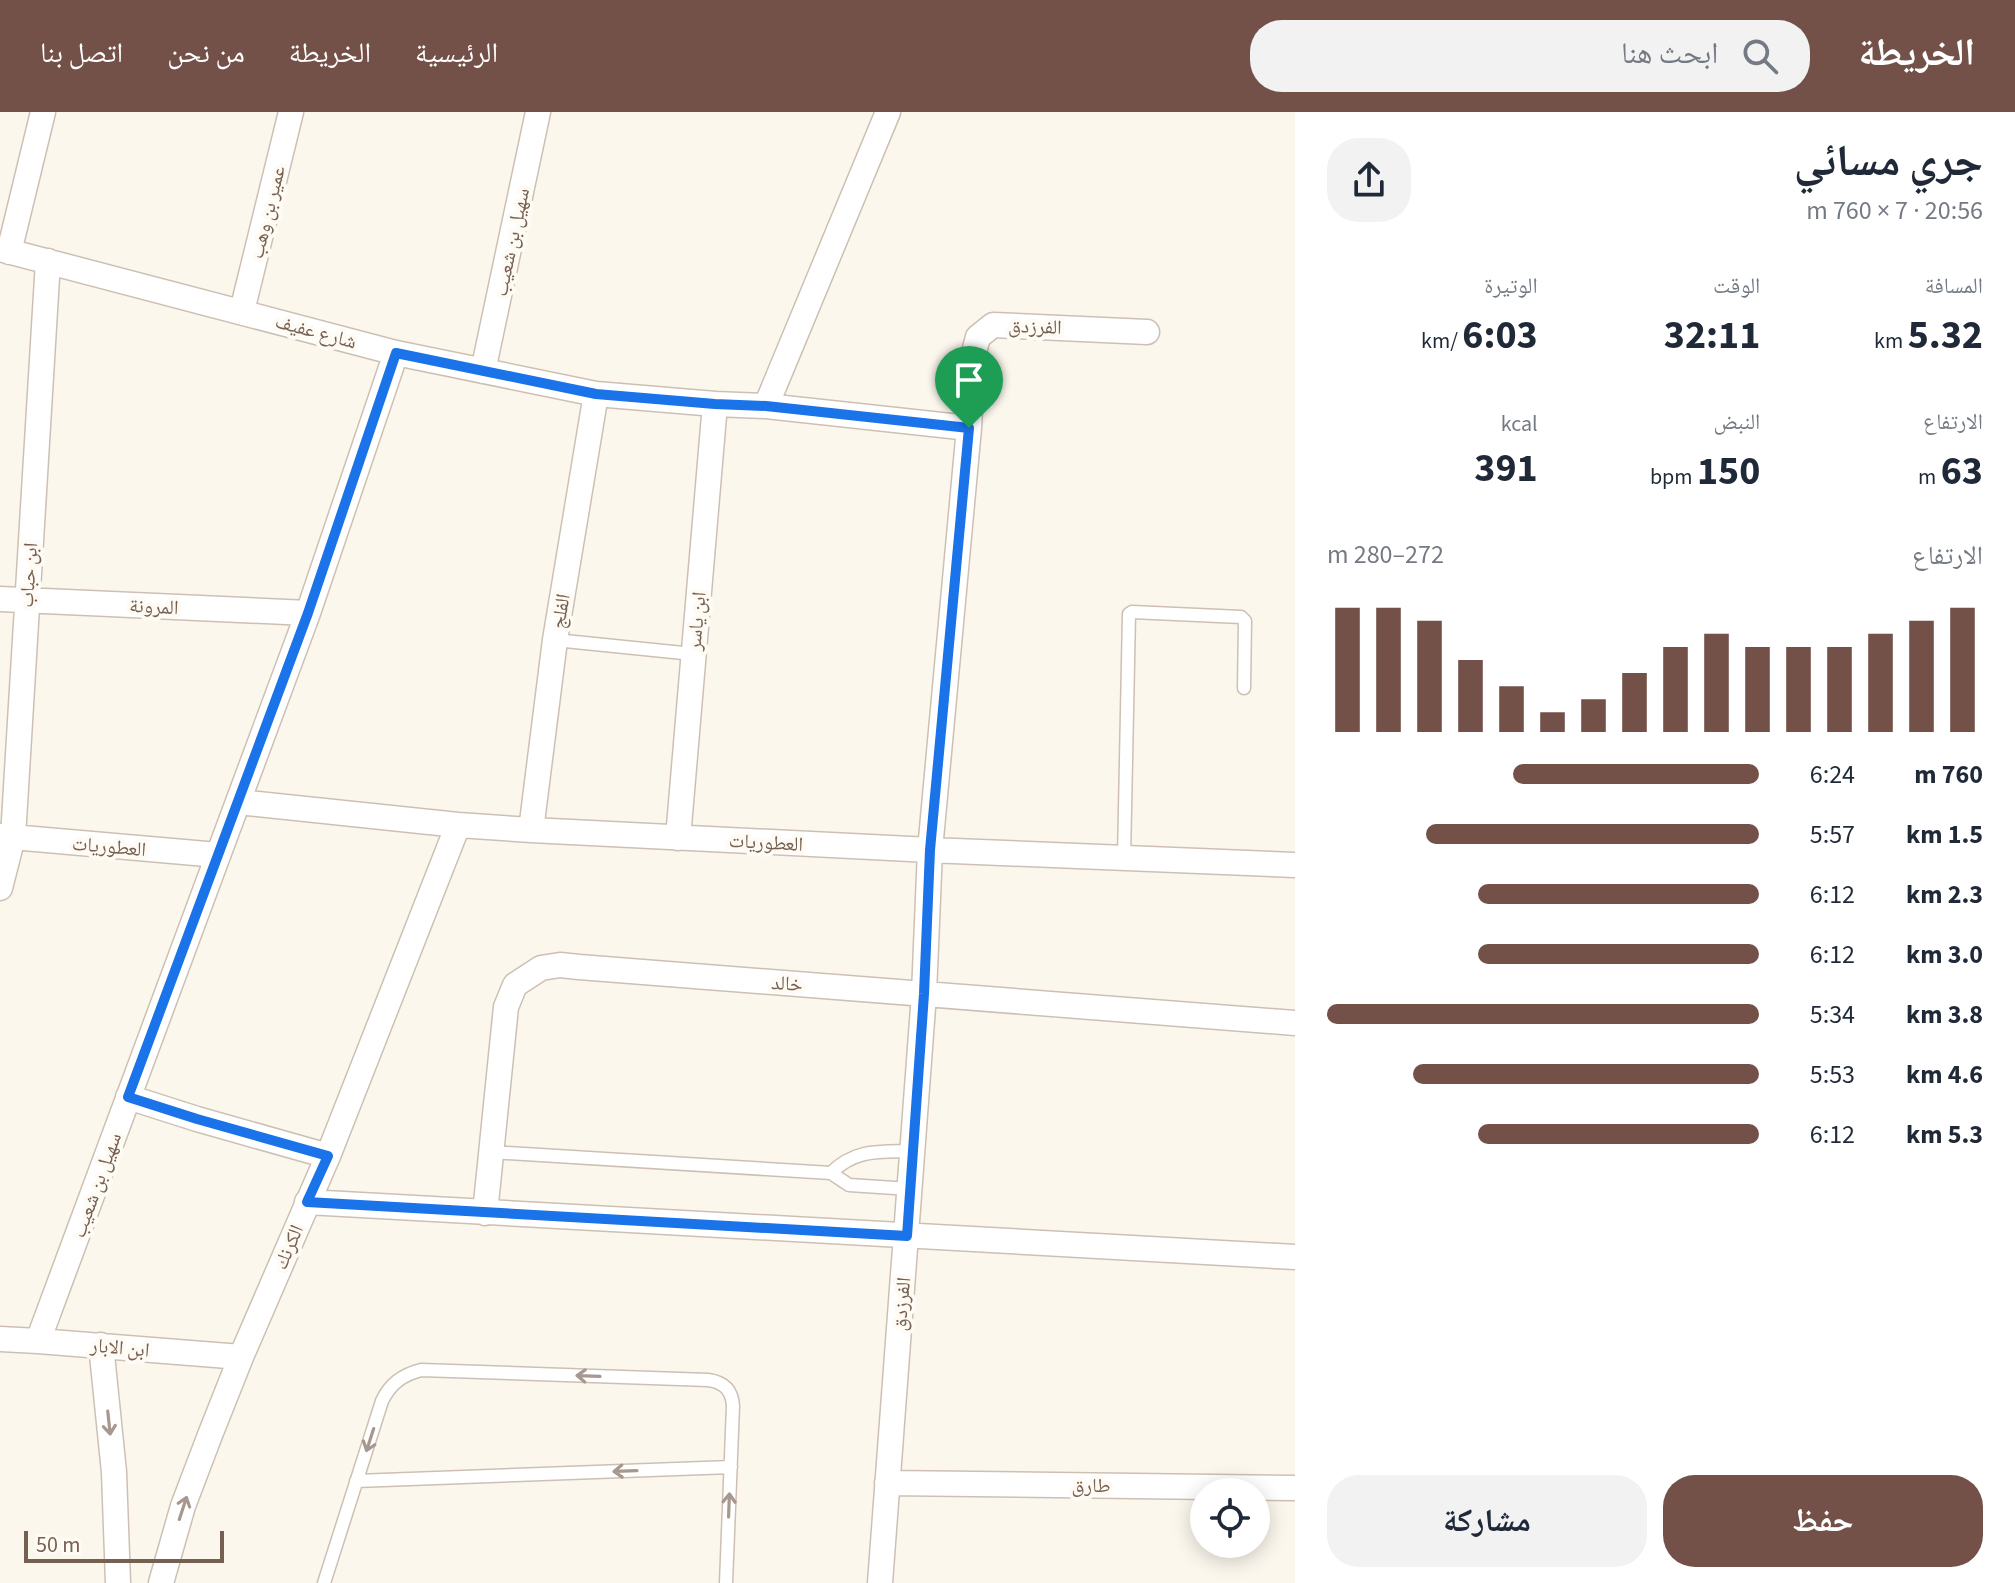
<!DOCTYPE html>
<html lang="ar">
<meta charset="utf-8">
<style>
:root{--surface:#fff;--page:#f2f2f3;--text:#1f2937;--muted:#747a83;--accent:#735149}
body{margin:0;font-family:"Source Sans 3","Noto Naskh Arabic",sans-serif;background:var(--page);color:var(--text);direction:rtl;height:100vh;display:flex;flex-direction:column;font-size:30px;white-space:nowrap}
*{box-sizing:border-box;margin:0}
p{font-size:26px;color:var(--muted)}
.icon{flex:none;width:44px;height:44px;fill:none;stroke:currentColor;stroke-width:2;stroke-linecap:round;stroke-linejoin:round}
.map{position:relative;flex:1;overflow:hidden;direction:ltr}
.details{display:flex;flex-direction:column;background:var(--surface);width:720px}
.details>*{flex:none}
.tools{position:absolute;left:1190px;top:1366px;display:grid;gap:16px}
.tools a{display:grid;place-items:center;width:80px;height:80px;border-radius:50%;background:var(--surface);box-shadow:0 4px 20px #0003;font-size:40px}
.scale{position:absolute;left:24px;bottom:20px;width:200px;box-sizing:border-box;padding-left:8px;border:4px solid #766051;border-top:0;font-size:22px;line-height:28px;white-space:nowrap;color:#766051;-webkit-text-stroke:6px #fefaf4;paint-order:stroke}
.pin{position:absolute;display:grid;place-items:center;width:68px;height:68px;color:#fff;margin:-82px -34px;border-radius:50% 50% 50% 0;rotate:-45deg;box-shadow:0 0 8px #0007}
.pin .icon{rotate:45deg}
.round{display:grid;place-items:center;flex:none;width:84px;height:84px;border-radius:32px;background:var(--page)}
.head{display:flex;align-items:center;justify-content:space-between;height:136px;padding:0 32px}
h1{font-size:44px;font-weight:700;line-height:60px}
.stats{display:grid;grid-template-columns:repeat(3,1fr);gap:12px;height:136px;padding:8px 32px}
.stats div{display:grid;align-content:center}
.stats b{font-size:40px;font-weight:700}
.stats small{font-size:22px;font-weight:400}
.stats p{font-size:22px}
.chart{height:224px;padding:16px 32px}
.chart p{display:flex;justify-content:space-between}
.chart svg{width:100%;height:144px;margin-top:8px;stroke:var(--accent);stroke-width:6}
.button{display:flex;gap:16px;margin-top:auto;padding:16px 32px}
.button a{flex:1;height:92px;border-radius:32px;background:var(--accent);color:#fff;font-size:32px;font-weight:700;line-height:92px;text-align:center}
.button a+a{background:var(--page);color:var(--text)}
ul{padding:0 32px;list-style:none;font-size:26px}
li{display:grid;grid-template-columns:128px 96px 1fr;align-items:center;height:60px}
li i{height:20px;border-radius:10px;background:var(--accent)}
header{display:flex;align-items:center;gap:48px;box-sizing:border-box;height:112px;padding:0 40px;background:var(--accent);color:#fff}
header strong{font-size:38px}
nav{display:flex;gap:44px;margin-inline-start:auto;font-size:28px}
.search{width:560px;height:72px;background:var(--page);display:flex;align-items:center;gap:20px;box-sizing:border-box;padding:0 28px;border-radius:32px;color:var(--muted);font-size:30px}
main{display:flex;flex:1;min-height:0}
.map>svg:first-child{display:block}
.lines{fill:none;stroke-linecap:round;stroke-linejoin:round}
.service-casing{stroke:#cdc0b3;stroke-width:15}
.minor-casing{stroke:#cdc0b3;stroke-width:27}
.service{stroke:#fff;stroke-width:12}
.minor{stroke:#fff;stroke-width:24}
.oneway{stroke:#a6988e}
.route-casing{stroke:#fff;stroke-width:16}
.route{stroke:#1a73e8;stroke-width:10}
.labels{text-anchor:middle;stroke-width:8;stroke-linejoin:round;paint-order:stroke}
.street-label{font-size:20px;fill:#766051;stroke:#fefaf4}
</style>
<header>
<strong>الخريطة</strong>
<div class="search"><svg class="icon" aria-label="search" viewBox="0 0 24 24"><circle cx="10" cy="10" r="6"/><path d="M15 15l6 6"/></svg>ابحث هنا</div>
<nav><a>الرئيسية</a><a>الخريطة</a><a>من نحن</a><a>اتصل بنا</a></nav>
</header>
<main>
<section class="details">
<div class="head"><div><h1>جري مسائي</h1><p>20:56 · 7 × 760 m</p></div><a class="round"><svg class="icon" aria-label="share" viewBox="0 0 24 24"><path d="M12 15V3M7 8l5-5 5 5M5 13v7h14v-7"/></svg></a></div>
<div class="stats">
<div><p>المسافة</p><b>5.32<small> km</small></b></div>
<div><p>الوقت</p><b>32:11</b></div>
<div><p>الوتيرة</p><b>6:03<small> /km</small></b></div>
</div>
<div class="stats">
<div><p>الارتفاع</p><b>63<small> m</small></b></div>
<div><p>النبض</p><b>150<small> bpm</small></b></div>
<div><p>kcal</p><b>391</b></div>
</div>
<div class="chart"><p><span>الارتفاع</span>272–280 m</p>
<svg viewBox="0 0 160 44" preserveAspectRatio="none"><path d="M5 44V6M15 44V6M25 44V10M35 44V22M45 44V30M55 44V38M65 44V34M75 44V26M85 44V18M95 44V14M105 44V18M115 44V18M125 44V18M135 44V14M145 44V10M155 44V6"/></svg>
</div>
<ul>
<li><b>760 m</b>6:24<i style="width:57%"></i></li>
<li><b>1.5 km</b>5:57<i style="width:77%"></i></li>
<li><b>2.3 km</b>6:12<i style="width:65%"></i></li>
<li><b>3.0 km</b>6:12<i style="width:65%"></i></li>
<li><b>3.8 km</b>5:34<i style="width:100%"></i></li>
<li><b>4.6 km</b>5:53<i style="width:80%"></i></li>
<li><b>5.3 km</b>6:12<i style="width:65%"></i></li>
</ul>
<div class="button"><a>حفظ</a><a>مشاركة</a></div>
</section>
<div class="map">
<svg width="1295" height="1471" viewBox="0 0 1295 1471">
<rect width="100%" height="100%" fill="#fbf7ed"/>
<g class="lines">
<defs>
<path id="service" d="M555,528l138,14
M1124,746l5,-244 3,-2 109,5 4,4 -1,67
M491,1040l340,21 18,12 61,4
M831,1061c25,-25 50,-21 82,-22
M356,1369l375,-14
M324,1471l58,-182c8,-17 20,-26 39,-31l287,10c15,2 24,9 25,26l-7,177"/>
<path id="minor" d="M0,137l396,104 200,41 119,10 51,2 203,22
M9,140l34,-140
M242,199l49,-199
M483,259l55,-259
M766,294l122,-294
M0,487l308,14
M238,690l220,23 73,5 399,20 365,15
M531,718l24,-190 41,-246
M0,724l218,19
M678,726l37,-434
M0,776l13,-51 35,-576
M128,985l69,22 131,37
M307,1090l988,55
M485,1101l21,-206 9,-22 26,-17 19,-3 19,2 716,56
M0,1227l38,2 203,16
M38,1229l270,-728 88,-260
M101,1233l13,127 4,111
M887,1371l408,5
M161,1471l22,-77 27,-71 31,-78 87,-201 130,-331
M880,1471l44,-589 6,-144 39,-422 4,-72 5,-19 15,-12 154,7"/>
</defs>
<!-- service casing -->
<use href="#service" class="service-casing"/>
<!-- minor casing -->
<use href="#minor" class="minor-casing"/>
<!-- service -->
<use href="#service" class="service"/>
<!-- minor -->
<use href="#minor" class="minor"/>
</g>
<!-- one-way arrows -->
<defs><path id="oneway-shaft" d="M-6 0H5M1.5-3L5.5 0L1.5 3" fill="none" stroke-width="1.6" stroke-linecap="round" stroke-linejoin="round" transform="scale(2)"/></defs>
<g class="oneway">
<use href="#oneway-shaft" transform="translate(588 1264) rotate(-178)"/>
<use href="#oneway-shaft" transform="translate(109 1311) rotate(84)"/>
<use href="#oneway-shaft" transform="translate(370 1328) rotate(108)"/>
<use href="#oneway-shaft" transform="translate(625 1359) rotate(178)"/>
<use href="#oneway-shaft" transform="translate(729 1393) rotate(-88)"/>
<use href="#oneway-shaft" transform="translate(183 1396) rotate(-72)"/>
</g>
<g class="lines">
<defs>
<path id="route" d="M396,241l200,41 119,10 51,2 203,22 -39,422 -6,144 -17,242 -600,-34 21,-46 -131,-37 -69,-22 180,-484z"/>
</defs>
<!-- route casing -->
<use href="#route" class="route-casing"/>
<!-- route -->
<use href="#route" class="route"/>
</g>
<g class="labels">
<!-- street labels -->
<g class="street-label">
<text transform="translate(267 100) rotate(-76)" y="7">عمير بن وهب</text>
<text transform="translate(511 130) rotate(-78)" y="7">سهيل بن شعيب</text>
<text transform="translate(1035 214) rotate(2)" y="7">الفرزدق</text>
<text transform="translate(316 219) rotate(15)" y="7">شارع عفيف</text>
<text transform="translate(28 463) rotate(-86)" y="7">ابن حباب</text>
<text transform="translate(154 494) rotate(3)" y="7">المرونة</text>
<text transform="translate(560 499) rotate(-80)" y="7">الفلج</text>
<text transform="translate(696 509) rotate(-85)" y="7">ابن ياسر</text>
<text transform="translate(766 730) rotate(3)" y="7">العطوريات</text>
<text transform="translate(109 734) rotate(5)" y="7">العطوريات</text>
<text transform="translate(787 871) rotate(4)" y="7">خالد</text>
<text transform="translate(96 1073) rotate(-70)" y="7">سهيل بن شعيب</text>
<text transform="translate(288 1135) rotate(-67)" y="7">الكرنك</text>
<text transform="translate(901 1192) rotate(-85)" y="7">الفرزدق</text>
<text transform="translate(120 1235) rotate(5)" y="7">ابن الابار</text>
<text transform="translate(1091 1373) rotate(1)" y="7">طارق</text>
</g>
</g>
</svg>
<div class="tools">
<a><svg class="icon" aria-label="locate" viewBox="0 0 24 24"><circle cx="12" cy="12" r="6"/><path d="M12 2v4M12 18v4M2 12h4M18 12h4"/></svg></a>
</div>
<div class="scale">50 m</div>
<div class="pin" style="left:969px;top:316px;background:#1e9e55"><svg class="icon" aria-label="arrive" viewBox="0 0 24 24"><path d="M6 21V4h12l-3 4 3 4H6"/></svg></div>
</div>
</main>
